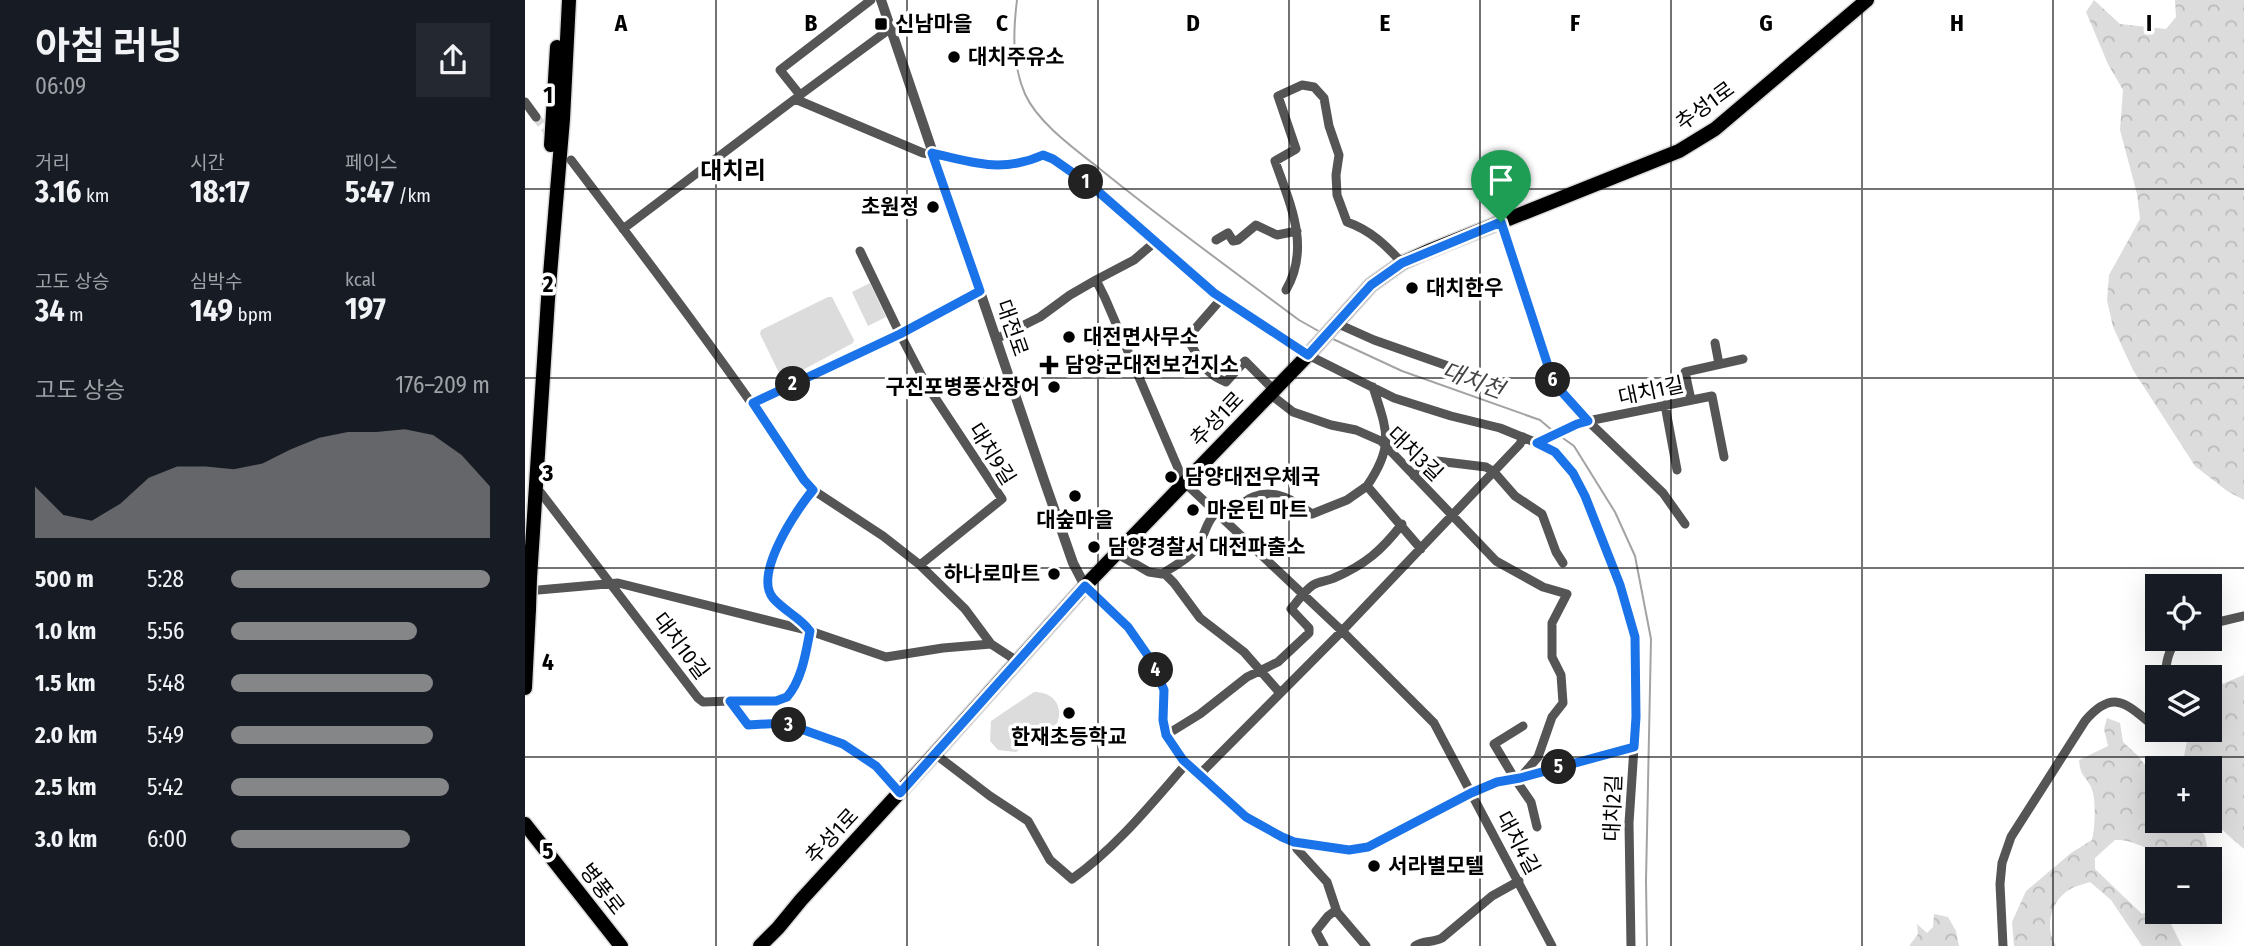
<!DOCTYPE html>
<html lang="ko">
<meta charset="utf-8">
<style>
:root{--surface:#171b24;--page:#242831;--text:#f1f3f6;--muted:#9ea1a6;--accent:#858687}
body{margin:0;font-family:"Fira Sans Condensed","Noto Sans KR",sans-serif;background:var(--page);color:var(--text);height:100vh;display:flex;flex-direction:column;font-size:26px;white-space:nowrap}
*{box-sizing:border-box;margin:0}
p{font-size:23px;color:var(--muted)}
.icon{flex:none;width:38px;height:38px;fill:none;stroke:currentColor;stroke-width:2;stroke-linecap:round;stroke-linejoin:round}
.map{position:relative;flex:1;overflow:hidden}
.sheet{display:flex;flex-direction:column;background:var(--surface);width:525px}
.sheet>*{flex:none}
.buttons{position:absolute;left:1620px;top:574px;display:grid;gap:14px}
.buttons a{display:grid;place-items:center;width:77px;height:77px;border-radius:0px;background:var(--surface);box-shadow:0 7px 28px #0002;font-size:35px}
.pin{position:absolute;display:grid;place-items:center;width:60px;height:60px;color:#fff;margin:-72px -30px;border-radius:50% 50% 50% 0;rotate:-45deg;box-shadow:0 0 7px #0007}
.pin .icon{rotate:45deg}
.km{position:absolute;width:35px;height:35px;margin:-18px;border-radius:50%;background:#222;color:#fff;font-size:19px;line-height:35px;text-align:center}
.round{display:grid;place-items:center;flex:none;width:74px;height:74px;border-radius:0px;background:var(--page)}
.overview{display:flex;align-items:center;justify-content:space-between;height:119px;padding:0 35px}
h1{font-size:38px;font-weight:700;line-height:52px}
.stats{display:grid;grid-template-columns:repeat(3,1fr);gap:10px;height:119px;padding:7px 35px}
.stats div{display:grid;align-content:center}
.stats b{font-size:30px;font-weight:700}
.stats small{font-size:19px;font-weight:400}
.stats p{font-size:19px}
.chart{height:196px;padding:14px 35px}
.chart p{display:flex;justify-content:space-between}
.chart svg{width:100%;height:126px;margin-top:7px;fill:var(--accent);opacity:.7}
ul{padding:0 35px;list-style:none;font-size:23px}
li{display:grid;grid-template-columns:112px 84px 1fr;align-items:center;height:52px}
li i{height:18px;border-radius:9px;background:var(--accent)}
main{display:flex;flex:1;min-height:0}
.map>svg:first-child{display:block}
.forest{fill:url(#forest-crowns)}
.pitch{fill:#dcdcdc}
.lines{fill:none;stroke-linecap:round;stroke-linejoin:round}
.stream{stroke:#a3a3a3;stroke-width:2}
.minor-tunnel{stroke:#d9d9d9;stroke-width:9;stroke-dasharray:9 4.5;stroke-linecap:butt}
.primary-casing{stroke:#dbdbdb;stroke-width:17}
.minor{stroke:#555;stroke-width:9}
.tertiary{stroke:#555;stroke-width:10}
.primary{stroke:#000;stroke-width:14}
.primary-bridge-casing{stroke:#dbdbdb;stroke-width:17;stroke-linecap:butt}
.primary-bridge{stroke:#000;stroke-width:14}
.route-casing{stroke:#fff;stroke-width:14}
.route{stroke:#1a73e8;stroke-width:9}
.grid{fill:none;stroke:#000;stroke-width:2;stroke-opacity:0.55}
.poi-dot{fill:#000;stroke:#fff;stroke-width:2.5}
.labels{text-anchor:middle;stroke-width:7;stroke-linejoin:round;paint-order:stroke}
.poi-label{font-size:21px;font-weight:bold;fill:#000;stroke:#fff;text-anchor:start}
.street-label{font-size:21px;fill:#000;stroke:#fff}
.water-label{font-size:23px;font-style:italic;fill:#444;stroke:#fff}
.quarter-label{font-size:24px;font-weight:bold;fill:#000;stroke:#fff}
.grid-label{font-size:23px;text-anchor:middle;font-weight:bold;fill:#000;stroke:#fff;stroke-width:7;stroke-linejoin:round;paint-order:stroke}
</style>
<main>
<section class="sheet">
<div class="overview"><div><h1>아침 러닝</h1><p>06:09</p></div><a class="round"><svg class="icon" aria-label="share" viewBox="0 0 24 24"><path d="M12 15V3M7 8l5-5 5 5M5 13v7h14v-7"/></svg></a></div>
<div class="stats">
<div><p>거리</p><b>3.16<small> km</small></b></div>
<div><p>시간</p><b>18:17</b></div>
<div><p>페이스</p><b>5:47<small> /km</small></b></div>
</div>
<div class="stats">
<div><p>고도 상승</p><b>34<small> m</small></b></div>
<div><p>심박수</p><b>149<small> bpm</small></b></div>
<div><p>kcal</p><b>197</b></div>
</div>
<div class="chart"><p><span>고도 상승</span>176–209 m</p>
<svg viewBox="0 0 160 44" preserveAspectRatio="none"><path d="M0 44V26L10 36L20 38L30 32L40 23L50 19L60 19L70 20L80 18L90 13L100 9L110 7L120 7L130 6L140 8L150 15L160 26V44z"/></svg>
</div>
<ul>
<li><b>500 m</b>5:28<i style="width:100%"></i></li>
<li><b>1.0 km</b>5:56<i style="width:72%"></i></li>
<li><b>1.5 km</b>5:48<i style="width:78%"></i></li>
<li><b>2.0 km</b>5:49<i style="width:78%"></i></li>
<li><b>2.5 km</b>5:42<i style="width:84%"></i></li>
<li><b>3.0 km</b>6:00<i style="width:69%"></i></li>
</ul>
</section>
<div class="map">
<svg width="1719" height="946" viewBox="0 0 1719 946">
<defs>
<pattern id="forest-crowns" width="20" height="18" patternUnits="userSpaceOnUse" patternTransform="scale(1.75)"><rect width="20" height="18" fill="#dcdcdc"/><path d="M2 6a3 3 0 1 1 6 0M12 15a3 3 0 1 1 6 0" fill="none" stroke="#bbb"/></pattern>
</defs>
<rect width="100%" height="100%" fill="#fff"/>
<!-- forest -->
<path class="forest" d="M1569,0l26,24 46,5 10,-12 -1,-17h69v500l-17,-9 -32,-25 -62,-96 -20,-43 -6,-27 2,-25 31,-56 -3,-25 -17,-64 3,-40 -15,-26 -22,-52z
M1719,675v174l-31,-27 -3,-5v-49l-28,-1 7,-37h21v-41z
M1582,718l13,5 3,19 14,13 18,22 3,44h38l9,15 4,23c-16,0 -41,-4 -56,-9 -14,-4 -23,-11 -38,-10l-20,18v11l47,45 16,-7v5h7l17,34h-40l-31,-46 -21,-18c-5,2 -11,3 -16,5 -22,10 -31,39 -18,59h-42l-2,-24 14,-31 45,-38 21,-13c3,-13 5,-43 -2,-55 -7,-12 -9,-8 -11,-25l29,-14 -4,-17z
M1409,914l14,3 8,14 3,15h-50l9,-12 -1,-10 10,9 6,-6z"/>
<!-- pitch -->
<path class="pitch" d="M345,283l16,34 -18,9 -16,-34z
M303,297h4l22,43 -1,3 -67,36h-4l-22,-45 1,-4z
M509,692c19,0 30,13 23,32l-41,28 -18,-2 -8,-9 1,-20z"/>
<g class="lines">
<!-- stream -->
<path class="stream" d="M492,0c-4,32 -5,64 8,94 13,29 50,55 75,75 64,52 132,101 199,151l23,13
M808,339l69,32 138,49 13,11
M1035,436l14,10 41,66 20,44 16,83 -5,242 1,65"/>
<!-- minor-tunnel -->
<path class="minor-tunnel" d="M11,117l16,20"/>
<defs>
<path id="primary" d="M26,145l6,-98
M5,578l18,-279 15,-180 6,-119
M0,688l4,-79
M0,824l96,122
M235,946l18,-18 23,-28 130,-142 154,-172 223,-231 63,-70 31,-22 29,-13 248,-99 36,-22 152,-129"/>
</defs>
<!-- primary casing -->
<use href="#primary" class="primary-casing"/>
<!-- minor -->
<path class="minor" d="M346,0l-91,70 20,25 91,-67
M0,102l11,15
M46,160c80,105 160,210 233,320l9,10
M976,222l51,156 9,13 27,30 124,-25 12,61
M98,229l172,-130 128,54 78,13 16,-2 26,-9c41,17 79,57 112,87l-21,18 -38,20 9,18 79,184 158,149 92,92 118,223
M691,240l12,-7 5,8 5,-1 18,-15 21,10 20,-4
M630,242l59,51 94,62 86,43 57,18 49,12 37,15 18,9 18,21 47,112 15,52 1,80 -7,106 2,123
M761,290c25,-43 4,-86 -11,-129l21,-12 -18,-53 24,-11 12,2 10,11 5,28 10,29 -3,20 1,20 10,27c23,8 39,23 55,41
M455,291l-80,43 26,50 76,115 -82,66 45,44 26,35 26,17
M697,298l-35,40c13,20 15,35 39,44l19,-21 29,29
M811,323l38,17 77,27
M471,339l44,-22 30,-22 26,-15
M1190,343l4,21
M848,387c14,44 22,58 -6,99l54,63
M745,394l23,18 38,13 25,5 25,11 115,120 47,26 24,7 -15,29v34l9,18 2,28 -11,14 -14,40 -18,21 -5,1 16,23 6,25
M1166,400l-6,-28 58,-13
M228,403l147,-69 -40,-83
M1140,405l12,65
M1012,443l40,-19 11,-3 75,72 22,31
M889,476l23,-15 49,6 8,5 21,24 27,18 14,38 7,11
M16,493l157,205 5,4 27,-1 18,24 36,-2 59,21 33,22 24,27
M591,553l33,19 13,2c12,-8 30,-17 37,-30 6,-10 7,-21 15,-29 7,-7 16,-7 25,-10 6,-2 8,-6 14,-8 23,-9 41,4 59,17l35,-14 20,-14
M639,573l10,10 26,35 44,34 36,41
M560,586l43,41 28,43 8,20v39l13,25 69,63 48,25 3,7 30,33 10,30 29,34
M2,591l91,-8 192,48 76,26 57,-9 48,-4
M1685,624l34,-8
M1640,677c1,-13 3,-28 13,-38
M205,701c16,0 35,3 50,-1 19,-5 26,-51 30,-69 -9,-14 -26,-21 -37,-33 -20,-24 24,-90 40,-108l70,46 37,29
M641,735l34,-21 47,-37 31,-15 31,-29v-5l-18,-19c7,-8 13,-18 22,-24 6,-4 15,-4 21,-7 31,-13 48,-28 68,-54
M410,754l55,42 38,25 22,39 22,19c44,-31 79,-75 115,-116
M674,775l143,-144 178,-187 3,-7
M997,778l112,-31
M769,842l55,8 19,-3c44,-16 103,-65 147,-68l-21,-35 29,-18
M799,946l-8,-15 12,-15 8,-6
M890,946c9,-6 17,-3 27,-8l50,-42 27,-15
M1478,946l-3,-62 2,-21 9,-26 74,-116c29,-34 42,-16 70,6l3,-4"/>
<!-- tertiary -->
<path class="tertiary" d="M356,0l163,480 29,83 12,23"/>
<!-- primary -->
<use href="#primary" class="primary"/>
<defs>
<path id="primary-bridge" d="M4,609l1,-31"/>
</defs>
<!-- primary-bridge casing -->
<use href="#primary-bridge" class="primary-bridge-casing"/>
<!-- primary-bridge -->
<use href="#primary-bridge" class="primary-bridge"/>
</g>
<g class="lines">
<defs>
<path id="route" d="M407,153c41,10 71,20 111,2l10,4 40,28 121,106 94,62 63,-70 31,-22 99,-41 51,156 9,13 27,30 -11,3 -40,19 18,9 18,21 12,23 35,89 15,52 1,80 -2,30 -114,31 -23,4 -26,11 -103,54 -19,3 -55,-8 -12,-5 -36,-20 -63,-57 -17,-25 -3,-15 1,-30 -13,-30 -23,-33 -43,-41 -185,207 -24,-27 -33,-22 -59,-21 -36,2 -18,-24h46l11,-4c15,-17 19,-45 23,-66 -10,-14 -26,-20 -37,-33 -20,-24 24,-89 40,-108l-9,-10 -51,-77 147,-69 80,-43z"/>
</defs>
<!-- route casing -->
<use href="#route" class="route-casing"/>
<!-- route -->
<use href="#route" class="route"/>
</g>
<!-- grid -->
<path class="grid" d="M191,0v946M382,0v946M573,0v946M764,0v946M955,0v946M1146,0v946M1337,0v946M1528,0v946M0,189h1719M0,378h1719M0,568h1719M0,757h1719"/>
<!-- markers -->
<g class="poi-dot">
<rect x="349" y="17" width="14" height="14" rx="3.5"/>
<circle cx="429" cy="57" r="7"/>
<circle cx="408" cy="207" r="7"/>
<circle cx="887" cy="288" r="7"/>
<circle cx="544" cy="337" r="7"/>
<path d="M520.5 354.5h7v7h7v7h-7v7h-7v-7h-7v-7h7z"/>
<circle cx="529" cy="387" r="7"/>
<circle cx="646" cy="477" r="7"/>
<circle cx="550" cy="496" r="7"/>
<circle cx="668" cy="510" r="7"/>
<circle cx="569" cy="547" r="7"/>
<circle cx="529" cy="574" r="7"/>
<circle cx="544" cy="713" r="7"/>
<circle cx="849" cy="866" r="7"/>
</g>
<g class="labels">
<!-- poi labels -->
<g class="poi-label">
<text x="370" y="31">신남마을</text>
<text x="443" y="64">대치주유소</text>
<text x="394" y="214" text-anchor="end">초원정</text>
<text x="901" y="295">대치한우</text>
<text x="558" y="344">대전면사무소</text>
<text x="540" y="372">담양군대전보건지소</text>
<text x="515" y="394" text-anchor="end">구진포병풍산장어</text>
<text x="660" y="484">담양대전우체국</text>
<text x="682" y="517">마운틴 마트</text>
<text x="550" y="527" text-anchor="middle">대숲마을</text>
<text x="583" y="554">담양경찰서 대전파출소</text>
<text x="515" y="581" text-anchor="end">하나로마트</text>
<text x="544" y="744" text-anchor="middle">한재초등학교</text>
<text x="863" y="873">서라별모텔</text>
</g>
<!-- street labels -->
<g class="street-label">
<text transform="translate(1180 106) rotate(-36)" y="7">추성1로</text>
<text transform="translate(487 328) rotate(71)" y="7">대전로</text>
<text transform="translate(1126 391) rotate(-12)" y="7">대치1길</text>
<text transform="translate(692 419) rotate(-46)" y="7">추성1로</text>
<text transform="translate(467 454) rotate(58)" y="7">대치9길</text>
<text transform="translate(890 454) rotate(44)" y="7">대치3길</text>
<text transform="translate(156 646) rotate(53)" y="7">대치10길</text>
<text transform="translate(1088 808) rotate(-88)" y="7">대치2길</text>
<text transform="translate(307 836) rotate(-47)" y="7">추성1로</text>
<text transform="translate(993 843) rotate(62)" y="7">대치4길</text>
<text transform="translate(77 889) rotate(52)" y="7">병풍로</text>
</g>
<!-- water labels -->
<g class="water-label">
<text transform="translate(948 380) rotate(20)" y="8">대치천</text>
</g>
<!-- quarter labels -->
<g class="quarter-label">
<text x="208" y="179">대치리</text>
</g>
</g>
<g class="grid-label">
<text x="96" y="31">A</text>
<text x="286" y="31">B</text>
<text x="477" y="31">C</text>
<text x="668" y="31">D</text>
<text x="860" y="31">E</text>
<text x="1050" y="31">F</text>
<text x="1241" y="31">G</text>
<text x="1432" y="31">H</text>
<text x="1624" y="31">I</text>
<text x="23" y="103">1</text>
<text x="23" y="292">2</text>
<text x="23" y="481">3</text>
<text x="23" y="670">4</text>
<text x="23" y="859">5</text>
</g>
</svg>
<div class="buttons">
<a><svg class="icon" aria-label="locate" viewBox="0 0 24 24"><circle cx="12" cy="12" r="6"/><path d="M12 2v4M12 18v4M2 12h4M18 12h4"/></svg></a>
<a><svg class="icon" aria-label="layers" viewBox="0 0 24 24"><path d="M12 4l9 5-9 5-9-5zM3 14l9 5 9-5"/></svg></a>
<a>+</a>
<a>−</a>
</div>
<div class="pin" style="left:976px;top:222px;background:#1e9e55"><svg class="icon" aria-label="arrive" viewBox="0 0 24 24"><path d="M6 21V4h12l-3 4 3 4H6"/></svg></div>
<b class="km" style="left:561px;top:182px">1</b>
<b class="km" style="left:268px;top:384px">2</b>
<b class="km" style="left:264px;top:725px">3</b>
<b class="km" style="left:631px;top:670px">4</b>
<b class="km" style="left:1034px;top:767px">5</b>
<b class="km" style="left:1028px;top:380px">6</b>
</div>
</main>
